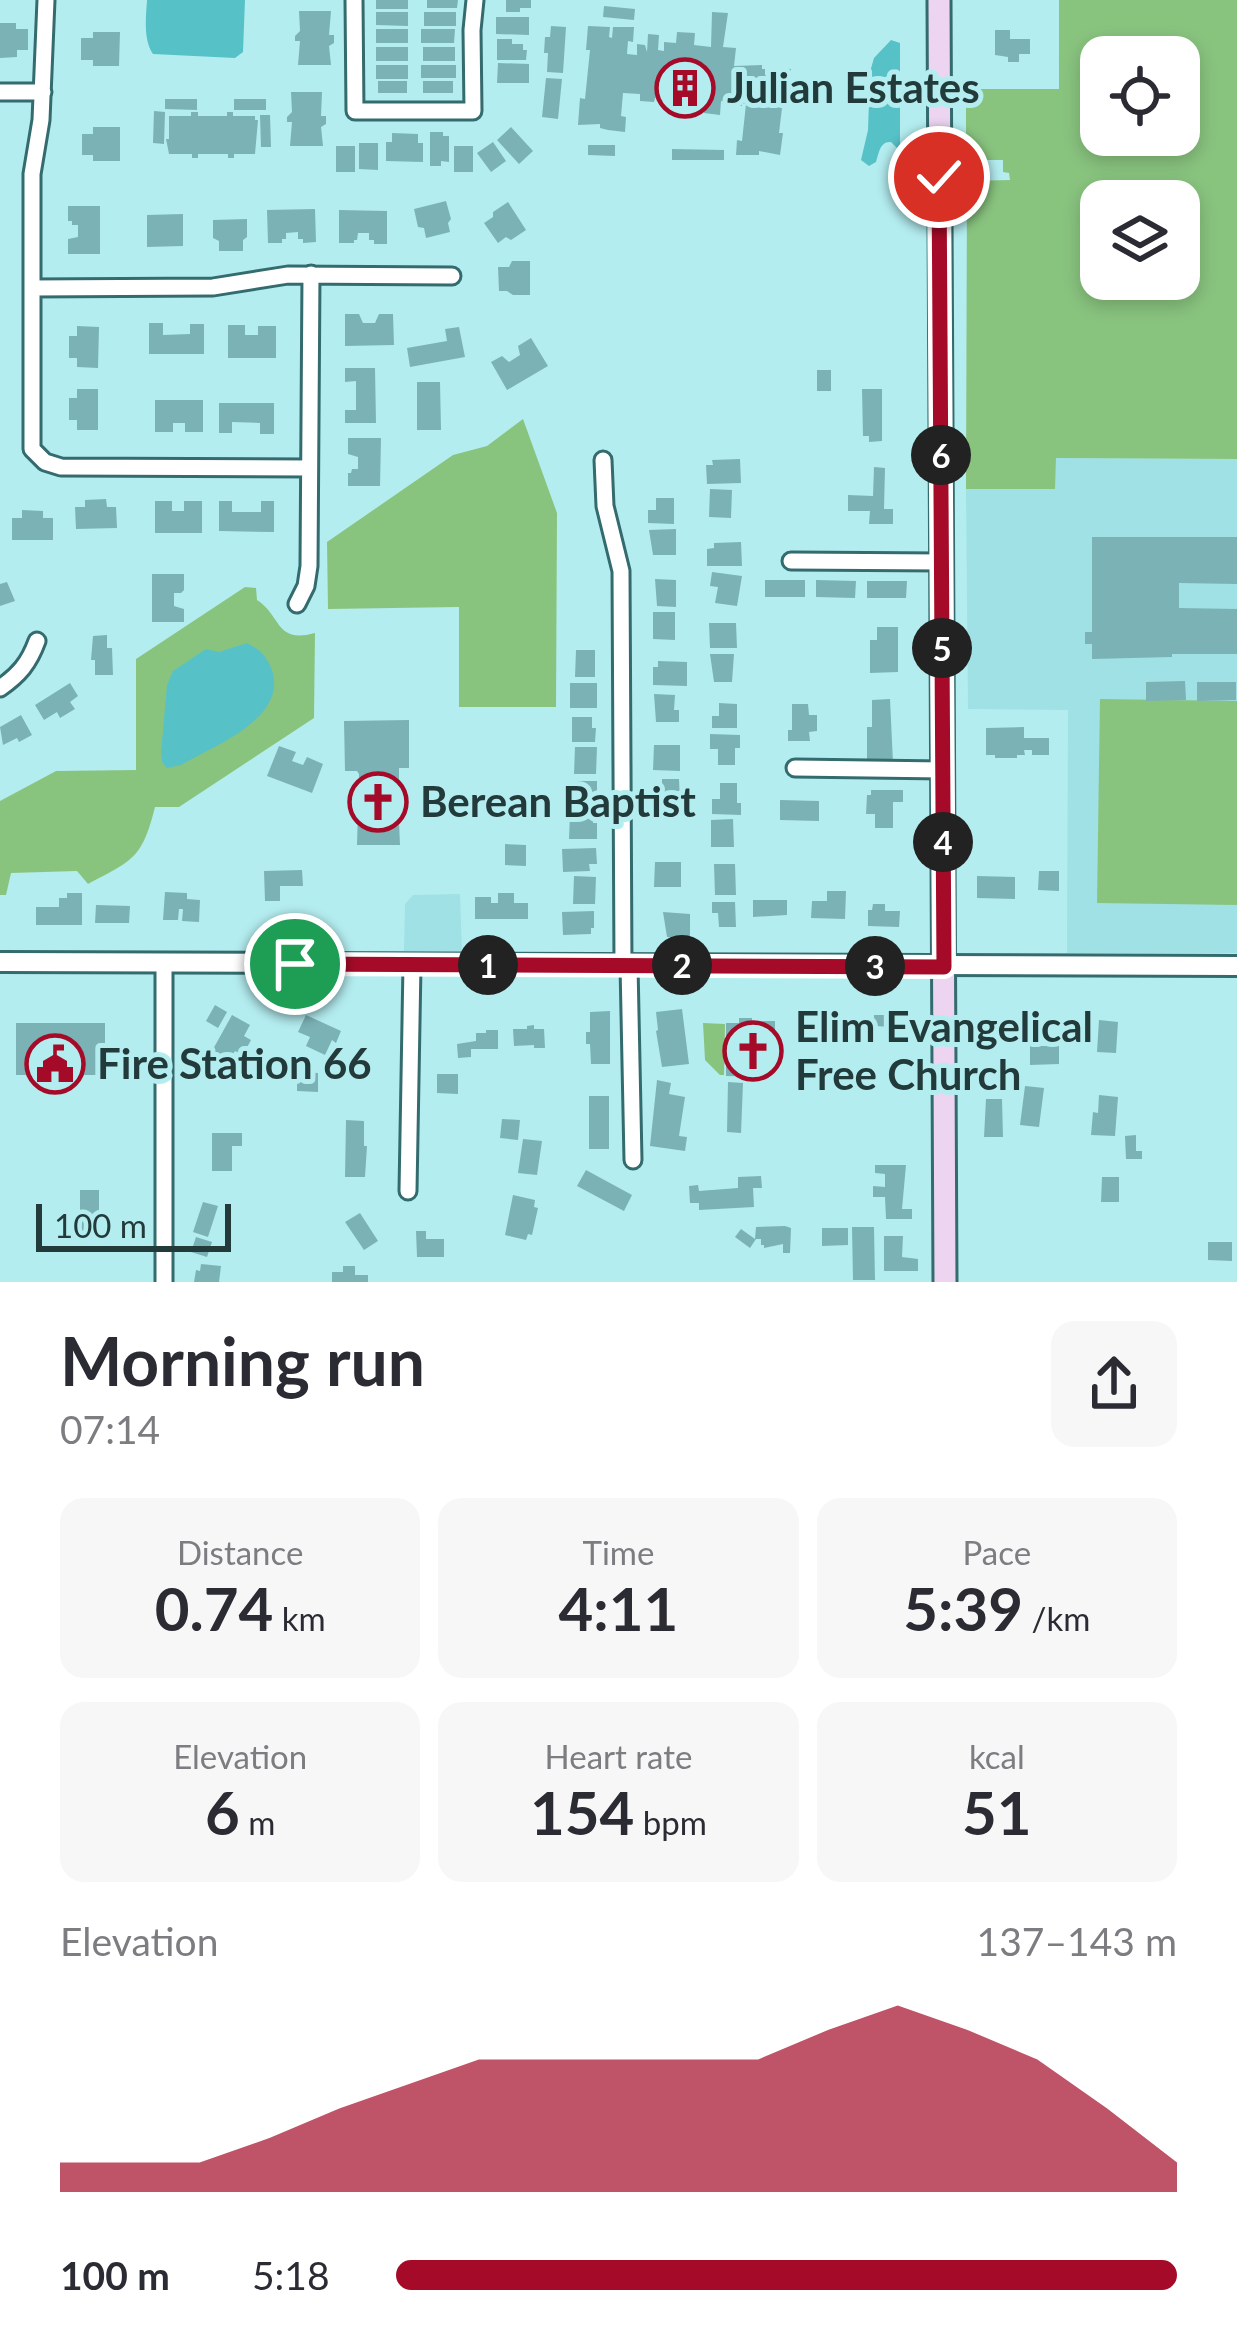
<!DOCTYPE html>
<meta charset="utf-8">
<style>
:root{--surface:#fff;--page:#f7f7f7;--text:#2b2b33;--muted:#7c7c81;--accent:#a50b28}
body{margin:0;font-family:Lato,sans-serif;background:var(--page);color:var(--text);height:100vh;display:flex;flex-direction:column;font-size:45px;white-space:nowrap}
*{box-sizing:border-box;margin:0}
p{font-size:39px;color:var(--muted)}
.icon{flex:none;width:66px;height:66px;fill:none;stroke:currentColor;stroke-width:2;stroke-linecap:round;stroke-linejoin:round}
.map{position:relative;height:1282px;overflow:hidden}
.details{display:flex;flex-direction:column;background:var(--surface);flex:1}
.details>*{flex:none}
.controls{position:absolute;left:1080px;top:36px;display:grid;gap:24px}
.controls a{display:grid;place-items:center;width:120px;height:120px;border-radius:24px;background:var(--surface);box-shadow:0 6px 18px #0003;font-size:60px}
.scale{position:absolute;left:36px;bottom:30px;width:195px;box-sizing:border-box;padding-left:12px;border:6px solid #233a3b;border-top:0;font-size:33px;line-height:42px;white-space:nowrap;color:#233a3b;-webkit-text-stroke:9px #b4edf0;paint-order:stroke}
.pin{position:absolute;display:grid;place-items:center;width:102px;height:102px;color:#fff;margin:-51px;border:6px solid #fff;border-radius:50%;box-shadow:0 3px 12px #0007}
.km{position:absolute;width:60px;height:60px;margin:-30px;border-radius:50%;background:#222;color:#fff;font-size:33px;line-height:60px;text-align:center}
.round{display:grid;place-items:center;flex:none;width:126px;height:126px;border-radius:24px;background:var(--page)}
.head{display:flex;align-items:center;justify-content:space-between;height:204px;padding:0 60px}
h1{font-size:66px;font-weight:700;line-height:90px}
.stats{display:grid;grid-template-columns:repeat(3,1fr);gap:18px;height:204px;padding:12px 60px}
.stats div{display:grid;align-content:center;border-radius:24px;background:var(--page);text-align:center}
.stats b{font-size:60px;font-weight:700}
.stats small{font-size:33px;font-weight:400}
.stats p{font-size:33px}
.chart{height:336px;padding:24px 60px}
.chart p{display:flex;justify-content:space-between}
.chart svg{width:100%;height:216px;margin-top:12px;fill:var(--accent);opacity:.7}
ul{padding:0 60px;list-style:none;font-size:39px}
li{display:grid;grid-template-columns:192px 144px 1fr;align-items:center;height:90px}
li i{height:30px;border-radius:15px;background:var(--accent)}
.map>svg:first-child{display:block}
.built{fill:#9fe1e5}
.green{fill:#89c47f;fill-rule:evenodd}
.water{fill:#57c1c8}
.building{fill:#7bb2b6}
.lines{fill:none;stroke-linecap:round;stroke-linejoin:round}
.minor-casing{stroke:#346b6e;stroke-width:21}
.tertiary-casing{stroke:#346b6e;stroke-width:24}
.secondary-casing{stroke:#346b6e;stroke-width:27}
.minor{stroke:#fff;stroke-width:15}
.tertiary{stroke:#fff;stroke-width:18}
.secondary{stroke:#edd5f1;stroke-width:21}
.route-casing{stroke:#fff;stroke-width:24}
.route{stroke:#a50b28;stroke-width:15}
.labels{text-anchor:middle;stroke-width:10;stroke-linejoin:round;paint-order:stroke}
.poi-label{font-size:42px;font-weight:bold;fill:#233a3b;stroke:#b4edf0;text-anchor:start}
</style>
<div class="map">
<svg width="1237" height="1282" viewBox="0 0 1237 1282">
<rect width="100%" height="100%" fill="#b4edf0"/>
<!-- built -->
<path class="built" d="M1055,458l182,1v494h-170l1,-243 -100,-1 -2,-220h89z
M460,894l2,58 -58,-1 1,-47 8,-9z"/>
<!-- green -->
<path class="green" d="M1059,0h178v459l-181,-1 -1,31h-89l1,-308 43,-1 -1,-7 -6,-1v-12h-37v-71h93zM1101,57h78v78h-78zM1101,201h78v78h-78z
M523,419l34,94 -1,194h-97v-100l-131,2 -1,-67 126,-87 34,-9z
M245,587l11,1 1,12c25,16 18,44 58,33l-1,85 -135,89h-24c-13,52 -22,53 -67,77l-11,-13 -66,2 -5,22h-6v-94l56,-30 80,-1v-111z
M1100,699l137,2v204l-140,-2z
M703,1023l22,1 -1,51h-4l-15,-15z"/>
<!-- water -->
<path class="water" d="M147,0h98l-2,52 -8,6 -82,-4c-10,-15 -7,-37 -6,-54z
M891,40l9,3v105l-2,1 -7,-7c-11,-1 -12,11 -15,20l-7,4 -8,-6 7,-30 2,-58 4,-14z
M247,643c13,6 20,14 25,27 16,49 -59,76 -91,95l-14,3 -5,-6 -1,-9 6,-68 6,-14 33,-22 13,3z"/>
<!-- building -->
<path class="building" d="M376,0h32v9h-32z
M427,0h31l-1,8h-30z
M506,0h25v8h-11v4h-14z
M604,6l31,3 -1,11 -31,-3z
M299,11h32l-2,24h5v8l-5,3 2,19h-33l2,-24h-5v-5l5,-5z
M376,12h32v14l-32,-1z
M424,12h32v14h-32z
M712,12l16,1 -5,34 13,1 -2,18 28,-1v4h3v6l5,1 1,-6 5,1v-3l15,1 -2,14h-4l-6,50h4l-3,22 -21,-4v4h-23l1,-15 5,1 4,-37 -4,-1v3l-21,-5 -1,14 -16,-2 1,-13h-37l1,-4 -6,-1v4l-8,-1 -1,4 -14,-1v-7l-17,-1 -2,23 5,1 -1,15 -17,-2 -8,-2v-4l-22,1 2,-27 5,1 5,-49h-4l2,-24 22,1 -1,10 3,1 1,-11h21l-1,15 -5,-1 -1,13 10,1v-11l8,1 2,7 1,-18 11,1 -1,15 6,1v-9l12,1 1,-11 18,1 -1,12 17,2z
M496,17h33v18l-33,-1z
M0,23h16v6h12v21h-11v7l-17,1z
M551,26l15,1 -3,46 -16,-1 1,-19h-4l1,-16h5z
M376,29h32v14h-32z
M421,29h34l-1,14h-33z
M995,30h15v9h20v15h-11v8h-11v-5l-13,-2z
M93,32h27l-1,34h-26v-6h-12v-22h12z
M497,39h15v5h11v6h4l-1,10h-29z
M376,47h32v14h-32z
M423,47h32v14h-32z
M498,63l31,1v19h-32z
M376,65h32v14h-32z
M421,65h35v13h-35z
M546,78l16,1 -4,40 -16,-2z
M378,81h29v12h-29z
M423,81h30v12h-30z
M291,92h31l-1,24h5v8l-5,3 2,19h-33l2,-24h-5v-5l5,-5z
M165,99h32v11l-32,-1z
M234,99h32v11h-32z
M154,111l11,1 -1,32 -11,-1z
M191,112h7v4h29v-4h6v4h22v4h3l-3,34h-21v4h-6v-4h-30v4h-6v-4h-23l-3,-15h3v-23h22z
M260,115h10l1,32h-10z
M93,127h27v34h-27v-6h-11v-21h11z
M511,127l22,24 -14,13 -22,-24z
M430,132h13v4h6v26l-8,-1v5h-11z
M392,133l26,1v9h5v19l-37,-1v-19h6z
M493,142l13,19 -15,11 -14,-19z
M359,143h19v27l-19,-1z
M588,145h27v11l-27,-1z
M336,146h19v26h-19z
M454,146h19v26h-19z
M672,149l52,1v10h-52z
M446,201l5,18 -3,4 2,9 -24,6 -2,-10 -6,-1 -4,-18z
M508,202l18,28 -15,10 -5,-3 -8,6 -14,-20 9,-6v-5z
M68,206h32v48h-32v-15l10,-2v-12h-6v-4h-4z
M315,209l1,33 -13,1v-4h-5v-7l-12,1v6h-4v4h-14l-1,-33z
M339,210l48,1v33h-13v-4h-5v-7h-11l-1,7h-3v3h-15z
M183,214v32l-36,1v-32z
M247,219v18l-4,3v11h-24v-10l-6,-3v-18z
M512,261h18v34h-17l-6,-4h-8l-1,-24h11z
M345,314h14l4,9h12l4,-9h14l1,31 -49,1z
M149,323h14v12l27,-1v-10h14v30h-55z
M228,325h17v10h13v-9h18v32h-48z
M77,326l22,1 -1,41 -21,-1v-9h-8v-22h8z
M459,327l6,30 -55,10 -3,-19 40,-7 -2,-12z
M531,338l17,28 -41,24 -16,-28 11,-6 7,6 11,-7 -2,-9z
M345,368h30l1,55h-31v-13h11v-29l-11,1z
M817,370h14v21h-14z
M417,382h23l1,48h-24z
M77,389h21v41h-21v-10h-8v-22h8z
M862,389h20v52l-13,1v-6h-6z
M155,400h48v32h-18v-9h-12v9h-18z
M219,403h55v31h-14v-11l-28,-1v11h-13z
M348,438h33l-1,48h-32v-13h3l1,-4h6v-12l-10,-3z
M740,459l1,24 -34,1 -1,-19h7l-1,-5z
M874,467l11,1 -1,41h9v15h-24l1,-13h-22v-16l25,1z
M710,489l22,1 -1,28 -22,-1z
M656,498h18v26l-26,-1v-13h8z
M106,499l1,8h9l1,21 -41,1 -1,-22h10v-7z
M155,501h17v10h12v-10h18v32h-47z
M219,501h13v11h29v-11h13v31l-55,-1z
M22,510l21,1v7h10v22h-41v-22h10z
M676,529v26h-23l-4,-25z
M1092,537h145v47l-58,-1v25l58,1v45h-65v3l-80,2v-15h-7v-12h7z
M741,542l1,24h-35v-17l7,-1v-5z
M712,572l30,4 -5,30 -22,-3 3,-16 -8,-1z
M152,574h32v16l-3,3h-7v13l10,3v13h-32z
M655,579l21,1v27l-19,-1z
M765,580h40v17h-40z
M816,580l40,1 -1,17 -39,-1z
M867,581h40l-1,17h-39z
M7,582l8,19 -15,5v-22z
M653,612h22v28l-22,-1z
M709,623h27l1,25h-27z
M877,627h21v45l-28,1v-33h7z
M107,635v13h5l1,27h-18v-15h-4l2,-24z
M576,650h19v27h-20z
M710,654h24l-2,28h-18z
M658,661l29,1v24l-34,-1v-18h5z
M1185,681l1,19 -40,1v-19z
M1197,682h39v18l-39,1z
M70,683l8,13 -8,6 5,7 -15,9 -3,-6 -13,8 -9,-15z
M570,683h27v25h-27z
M654,694l21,1 -1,15h5v12h-23z
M890,699l3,64 -26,1v-37h5v-27z
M719,703l18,1v24h-25v-12h7z
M792,704h16l1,11h8v16l-8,1 1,9h-22v-11h4z
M21,715l11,20 -13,7 -2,-4 -14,7 -3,-18z
M572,717h20v11h4l-1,14h-23z
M409,720v48h-10v13h-2l-1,41h3l1,23h-43l2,-71 -2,-3h-12l-1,-50z
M1024,727v11h25v17h-17v-5h-8l1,5h-8v3h-22v-3h-9v-27z
M710,734l30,1v13h-5v17h-17v-16h-8z
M654,745h26v26l-27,-1z
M279,746l17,6 -4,9 11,4 4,-8 16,7 -11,29 -45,-17z
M575,747h22l-1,27h-22z
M662,779h17l1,24 -25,1 -1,-13h8z
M570,781h27v25h-27z
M720,783h17v20h4v12l-29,-1v-15h8z
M871,790h32v12h-10v26h-18v-14h-9l1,-19h4z
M780,800l39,1v20l-39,-1z
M570,814h24l-1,9h4v16h-28z
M733,819l1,28h-23v-27z
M505,844l21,1v21l-21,-1z
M596,848l1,16h-8l1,7 -27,1 -1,-23z
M655,862h26v25h-27z
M714,864h21l1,31h-21z
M302,870l1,16h-23v15h-15l-1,-30z
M1039,871h20v20l-21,-1z
M574,876l22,1 -1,27h-22z
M977,876l38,1v22l-38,-1z
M827,891h19l-1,28 -34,-1 1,-17h15z
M165,892l22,1v6l13,1 -1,22 -17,-1 1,-12h-4l-1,11h-15z
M67,893h15v32h-46v-18h23v-9h8z
M498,893h16v10h14v16h-53v-22h16v6h7z
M753,900h34v15l-34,2z
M712,902h23l1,25h-17l-1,-14h-6z
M873,904h12v7h15l-1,16 -31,-1v-16h4z
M96,905l34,1 -1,17h-34z
M594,911v17h-3v6l-28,1 -1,-23z
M663,912l27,2v24l-23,-1z
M215,1005l12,7 -9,16 -12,-7z
M682,1009l7,55 -27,3 -6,-36 2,-1 -2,-18z
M610,1011v53h-19l-1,-20h-4v-12h4v-20z
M232,1015l18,10 -6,11 7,4 -8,15 -8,-4 -6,10 -17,-10z
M306,1015l35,16 -5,12 -4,-3 -7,15 -19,-9 4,-9 -12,-5z
M874,1015h21l-1,12 -20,-1z
M739,1018h13v3h23v24h6v12l-17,-1v21l-38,-1v-53h13z
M1099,1020l19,2 -2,31 -19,-1z
M16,1023h89v52h-38v4h-7v-4h-44z
M534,1025v4h10l1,19h-11v-3l-20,1 -1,-17h14v-3z
M486,1030h12v19h-27v8l-13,1 -1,-14 19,-3v-8h10z
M1030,1046h29v18l-29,1z
M297,1072l21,1v19l-21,-1z
M437,1074h21v20l-21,-1z
M657,1080l14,3 -2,11 16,3 -6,39 8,1 -2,14 -35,-5z
M728,1082l15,1 -2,50 -14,-1z
M1025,1086l19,2 -5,39 -19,-2z
M1099,1095l19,2 -3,39 -24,-1 2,-23 5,1z
M589,1096h20v53h-20z
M986,1099h16l1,38h-19z
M502,1119l18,1 -2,20 -18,-2z
M346,1120l18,1v25h3l-2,31h-20z
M212,1133h30v13h-10v25h-20z
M1136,1135v16h6v8h-16l-1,-23z
M523,1139l19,2 -5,34 -19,-2z
M875,1165h31l-4,44h10v10h-26l-1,-22h-12v-11l12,1v-13l-10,-1z
M586,1170l46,25 -8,16 -47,-25z
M761,1176l1,12h-9l1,19 -55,3v-7h-9l-1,-17 9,-1 1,6 39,-3v-11z
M1102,1177h17v25h-18z
M80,1190h19v47h-19v-8h-4v-14h4z
M513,1195l22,5 -1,7 4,1 -6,27 -4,-1 -2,6 -21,-5z
M203,1202l15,4 -10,31 -15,-5z
M360,1213l18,28 -14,9 -19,-28z
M785,1226l6,2 -1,25h-7v-9l-19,4v-3h-3v-6h-5l-6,9 -15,-11 6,-8 14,10 1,-12z
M852,1227h22l1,53h-22z
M822,1228h26v17l-26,1z
M416,1231h10v8h18v18h-27z
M884,1236h19l-1,21 16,2v12h-34z
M196,1237l16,5 -5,15 -16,-5z
M1208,1242h24v19l-24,-1z
M201,1264l20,2 -2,16h-25l2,-12 4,1z
M343,1266h12v9h13v7h-36v-10h11z"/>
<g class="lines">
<defs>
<path id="minor" d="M46,0l-5,120 -9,54v275l13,13 16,5 248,1
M354,0l1,111h118l-1,-81 3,-30
M0,92h43
M32,288l181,-1 75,-12 164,1
M603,460l2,46 16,65 2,394
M791,561l150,1
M297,604l9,-18 3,-20 2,-292
M0,688c19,-13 29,-25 37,-47
M795,768l148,2
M164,962v320
M629,965l4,195
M408,1191l4,-226"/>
<path id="tertiary" d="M0,962l1237,4"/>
<path id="secondary" d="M939,0l6,1282"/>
</defs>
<!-- minor casing -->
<use href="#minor" class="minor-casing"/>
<!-- tertiary casing -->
<use href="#tertiary" class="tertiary-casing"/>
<!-- secondary casing -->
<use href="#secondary" class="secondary-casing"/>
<!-- minor -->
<use href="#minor" class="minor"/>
<!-- tertiary -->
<use href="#tertiary" class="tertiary"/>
<!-- secondary -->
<use href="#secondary" class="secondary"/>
</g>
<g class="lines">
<defs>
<path id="route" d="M295,964l649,3 -5,-790"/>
</defs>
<!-- route casing -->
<use href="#route" class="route-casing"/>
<!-- route -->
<use href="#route" class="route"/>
</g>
<!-- icons -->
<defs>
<symbol id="building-ring" viewBox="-11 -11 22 22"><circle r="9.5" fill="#b4edf0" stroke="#a50b28" stroke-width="1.5"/><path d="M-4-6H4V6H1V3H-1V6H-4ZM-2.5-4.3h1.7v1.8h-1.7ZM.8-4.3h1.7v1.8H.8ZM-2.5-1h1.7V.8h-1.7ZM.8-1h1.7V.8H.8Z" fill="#a50b28"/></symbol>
<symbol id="church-ring" viewBox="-11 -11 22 22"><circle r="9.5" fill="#b4edf0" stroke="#a50b28" stroke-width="1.5"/><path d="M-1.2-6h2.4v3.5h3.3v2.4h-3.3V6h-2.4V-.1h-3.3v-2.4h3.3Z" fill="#a50b28"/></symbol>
<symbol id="civic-ring" viewBox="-11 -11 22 22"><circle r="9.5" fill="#b4edf0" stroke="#a50b28" stroke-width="1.5"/><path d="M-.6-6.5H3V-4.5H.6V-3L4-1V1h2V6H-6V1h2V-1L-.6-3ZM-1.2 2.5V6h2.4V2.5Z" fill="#a50b28"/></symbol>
</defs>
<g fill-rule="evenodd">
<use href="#building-ring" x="652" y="55" width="66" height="66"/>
<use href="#church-ring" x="345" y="769" width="66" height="66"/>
<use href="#church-ring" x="720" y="1018" width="66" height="66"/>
<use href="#civic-ring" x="22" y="1031" width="66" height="66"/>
</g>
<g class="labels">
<!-- poi labels -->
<g class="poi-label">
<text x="727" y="103">Julian Estates</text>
<text x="420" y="817">Berean Baptist</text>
<text x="795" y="1042">Elim Evangelical<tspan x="795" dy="48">Free Church</tspan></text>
<text x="97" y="1079">Fire Station 66</text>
</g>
</g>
</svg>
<div class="controls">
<a><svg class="icon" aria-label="locate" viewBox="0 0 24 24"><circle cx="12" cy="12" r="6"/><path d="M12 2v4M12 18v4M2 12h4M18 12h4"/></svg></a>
<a><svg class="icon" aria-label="layers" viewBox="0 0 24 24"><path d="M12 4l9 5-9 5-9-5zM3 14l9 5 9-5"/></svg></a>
</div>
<div class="scale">100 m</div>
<div class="pin" style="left:295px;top:964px;background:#1e9e55"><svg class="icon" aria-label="arrive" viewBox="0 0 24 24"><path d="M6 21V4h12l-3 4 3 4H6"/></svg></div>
<div class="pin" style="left:939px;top:177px;background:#d93025"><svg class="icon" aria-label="check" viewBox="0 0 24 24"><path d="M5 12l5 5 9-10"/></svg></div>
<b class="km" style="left:488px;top:965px">1</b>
<b class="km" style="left:682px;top:965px">2</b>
<b class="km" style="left:875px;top:966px">3</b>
<b class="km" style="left:943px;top:842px">4</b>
<b class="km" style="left:942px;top:648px">5</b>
<b class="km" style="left:941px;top:455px">6</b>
</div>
<section class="details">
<div class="head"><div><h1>Morning run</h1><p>07:14</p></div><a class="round"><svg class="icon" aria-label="share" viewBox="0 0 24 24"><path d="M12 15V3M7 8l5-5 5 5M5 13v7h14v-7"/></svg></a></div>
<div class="stats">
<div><p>Distance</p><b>0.74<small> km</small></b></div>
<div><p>Time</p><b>4:11</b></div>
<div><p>Pace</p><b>5:39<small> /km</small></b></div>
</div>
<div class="stats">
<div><p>Elevation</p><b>6<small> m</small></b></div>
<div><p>Heart rate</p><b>154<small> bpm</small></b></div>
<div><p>kcal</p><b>51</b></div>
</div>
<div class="chart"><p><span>Elevation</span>137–143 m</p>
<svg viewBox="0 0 160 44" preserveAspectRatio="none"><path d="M0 44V38L10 38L20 38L30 33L40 27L50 22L60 17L70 17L80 17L90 17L100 17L110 11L120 6L130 11L140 17L150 27L160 38V44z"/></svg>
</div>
<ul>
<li><b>100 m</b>5:18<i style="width:100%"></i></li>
</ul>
</section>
